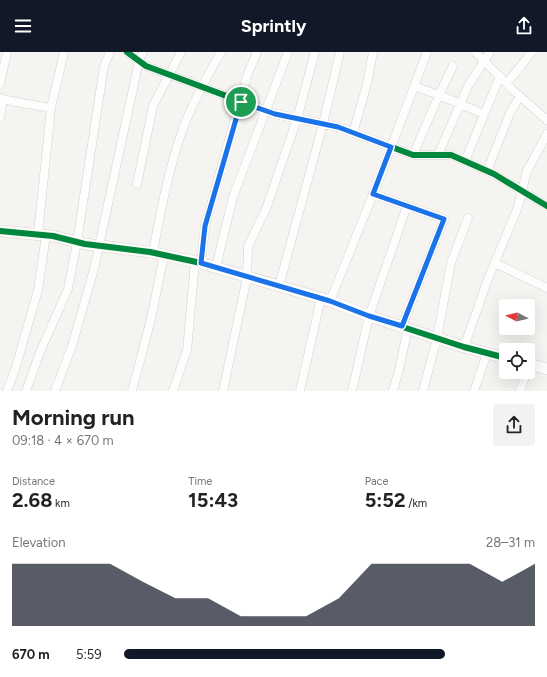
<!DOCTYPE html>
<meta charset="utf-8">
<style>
:root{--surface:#fff;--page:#f2f2f2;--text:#222;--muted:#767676;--accent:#111827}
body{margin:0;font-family:Figtree,sans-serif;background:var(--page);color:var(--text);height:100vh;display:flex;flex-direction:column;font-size:15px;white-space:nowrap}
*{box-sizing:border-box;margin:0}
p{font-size:13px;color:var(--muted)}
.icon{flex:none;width:22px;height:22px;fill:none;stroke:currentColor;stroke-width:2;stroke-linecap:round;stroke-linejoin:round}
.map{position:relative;height:339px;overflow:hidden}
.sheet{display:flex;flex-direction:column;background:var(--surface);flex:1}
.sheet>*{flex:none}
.needle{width:26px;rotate:277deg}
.tools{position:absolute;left:499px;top:247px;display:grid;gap:8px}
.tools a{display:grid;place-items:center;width:36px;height:36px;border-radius:4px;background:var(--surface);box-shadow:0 4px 16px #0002;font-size:20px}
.pin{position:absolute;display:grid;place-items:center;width:34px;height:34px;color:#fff;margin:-17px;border:2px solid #fff;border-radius:50%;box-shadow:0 1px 4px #0007}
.round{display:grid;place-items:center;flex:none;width:42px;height:42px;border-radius:4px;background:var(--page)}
.head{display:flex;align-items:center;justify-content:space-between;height:68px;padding:0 12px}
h1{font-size:22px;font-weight:700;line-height:30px}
.stats{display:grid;grid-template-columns:repeat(3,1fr);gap:6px;height:68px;padding:4px 12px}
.stats div{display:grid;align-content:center}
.stats b{font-size:20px;font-weight:700}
.stats small{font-size:11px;font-weight:400}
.stats p{font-size:11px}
.chart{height:112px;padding:8px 12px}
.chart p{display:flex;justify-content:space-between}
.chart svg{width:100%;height:72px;margin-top:4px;fill:var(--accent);opacity:.7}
ul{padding:0 12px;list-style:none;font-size:13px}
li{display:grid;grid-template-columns:64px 48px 1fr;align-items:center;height:30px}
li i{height:10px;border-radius:5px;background:var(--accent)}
header{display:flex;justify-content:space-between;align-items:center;height:52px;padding:0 12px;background:var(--accent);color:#fff;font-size:18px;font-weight:700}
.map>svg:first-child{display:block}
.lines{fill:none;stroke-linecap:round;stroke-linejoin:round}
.street-casing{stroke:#d3d2d0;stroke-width:9}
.secondary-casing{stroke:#d3d2d0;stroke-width:12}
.street{stroke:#fefdfd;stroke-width:8}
.secondary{stroke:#fefdfd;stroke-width:11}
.cycleway-casing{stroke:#f8f5ef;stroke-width:8}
.cycleway{stroke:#00873e;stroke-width:6}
.route-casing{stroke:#fff;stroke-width:8}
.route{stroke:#1a73e8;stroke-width:5}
</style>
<header><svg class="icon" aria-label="menu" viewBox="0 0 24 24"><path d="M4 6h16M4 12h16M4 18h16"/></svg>Sprintly<svg class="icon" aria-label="share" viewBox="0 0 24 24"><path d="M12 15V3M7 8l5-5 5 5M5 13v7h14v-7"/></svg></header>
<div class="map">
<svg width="547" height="339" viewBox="0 0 547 339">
<rect width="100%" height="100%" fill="#f6f4f1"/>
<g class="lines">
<defs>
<path id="street" d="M127,0l19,14 129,48 63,13 75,28h38l43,19 53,32
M475,0l40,40 32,28
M507,31l25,-31
M0,32l7,-32
M414,34l25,9 45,19
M0,46l3,1 -3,18
M3,47l13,3 35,6
M353,81l14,-49 6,-32
M413,103l26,-60 14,-29
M438,103l30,-69 22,-34
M465,109l35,-85
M487,119l23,-58 10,-17
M137,132l16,-78 28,-54
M373,142l71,25 -42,107
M38,182l13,-126 13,-56
M153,201c7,-40 15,-81 28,-119 10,-29 25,-56 40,-82
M201,211l4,-37 42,-150 10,-24
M495,211l52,25
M216,215l17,-70 55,-145
M279,234l44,-162 17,-72
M330,249l48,-119 49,-130
M464,295l24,-68 30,-72 9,-36 20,-37
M7,339l8,-21 23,-80 8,-55
M26,339l14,-39 28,-63 9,-47 27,-176 6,-14
M55,339l17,-45 22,-77 45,-208 4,-9
M132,339l19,-72 13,-64
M173,339l14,-41 8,-88
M223,339l24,-114 1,-31 18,-37 31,-90 18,-67
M300,339l21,-93
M352,339l17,-75 38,-110
M393,339l6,-21 9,-42
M423,339l14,-53 14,-75 17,-45
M474,339l13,-38
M520,339l7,-19"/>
<path id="secondary" d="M0,179l53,5 32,8 65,8 51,11 129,38 39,15 95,31 42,11
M528,312l19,5"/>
</defs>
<!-- street casing -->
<use href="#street" class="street-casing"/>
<!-- secondary casing -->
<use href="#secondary" class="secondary-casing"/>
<!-- street -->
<use href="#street" class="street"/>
<!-- secondary -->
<use href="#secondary" class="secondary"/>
<defs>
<path id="cycleway" d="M127,0l19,14 129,48 63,13 75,28h38l43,19 53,32
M0,179l53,5 32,8 65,8 51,11 129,38 39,15 95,31 42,11"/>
</defs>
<!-- cycleway casing -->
<use href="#cycleway" class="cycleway-casing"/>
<!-- cycleway -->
<use href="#cycleway" class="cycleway"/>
</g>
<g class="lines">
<defs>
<path id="route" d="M241,50l34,12 63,13 53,20 -18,47 71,25 -42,107 -33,-10 -39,-15 -129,-38 4,-37z"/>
</defs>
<!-- route casing -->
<use href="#route" class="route-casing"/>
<!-- route -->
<use href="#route" class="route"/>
</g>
</svg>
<div class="tools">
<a><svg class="needle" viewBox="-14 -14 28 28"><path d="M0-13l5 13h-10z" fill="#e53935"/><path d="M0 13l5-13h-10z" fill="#767676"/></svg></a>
<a><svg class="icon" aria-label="locate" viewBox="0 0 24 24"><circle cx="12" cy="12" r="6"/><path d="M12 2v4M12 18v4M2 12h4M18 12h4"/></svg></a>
</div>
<div class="pin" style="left:241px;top:50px;background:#1e9e55"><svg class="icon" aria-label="arrive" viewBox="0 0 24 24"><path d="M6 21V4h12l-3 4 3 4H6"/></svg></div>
</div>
<section class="sheet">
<div class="head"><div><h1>Morning run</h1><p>09:18 · 4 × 670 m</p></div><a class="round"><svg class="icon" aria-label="share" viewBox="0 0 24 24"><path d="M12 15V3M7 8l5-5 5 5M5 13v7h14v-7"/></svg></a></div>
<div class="stats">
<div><p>Distance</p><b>2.68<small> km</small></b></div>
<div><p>Time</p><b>15:43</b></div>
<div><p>Pace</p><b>5:52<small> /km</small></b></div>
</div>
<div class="chart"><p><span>Elevation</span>28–31 m</p>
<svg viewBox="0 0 160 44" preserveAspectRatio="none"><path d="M0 44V6L10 6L20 6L30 6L40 17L50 27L60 27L70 38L80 38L90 38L100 27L110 6L120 6L130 6L140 6L150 17L160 6V44z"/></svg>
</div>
<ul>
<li><b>670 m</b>5:59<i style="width:78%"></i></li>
</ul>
</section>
